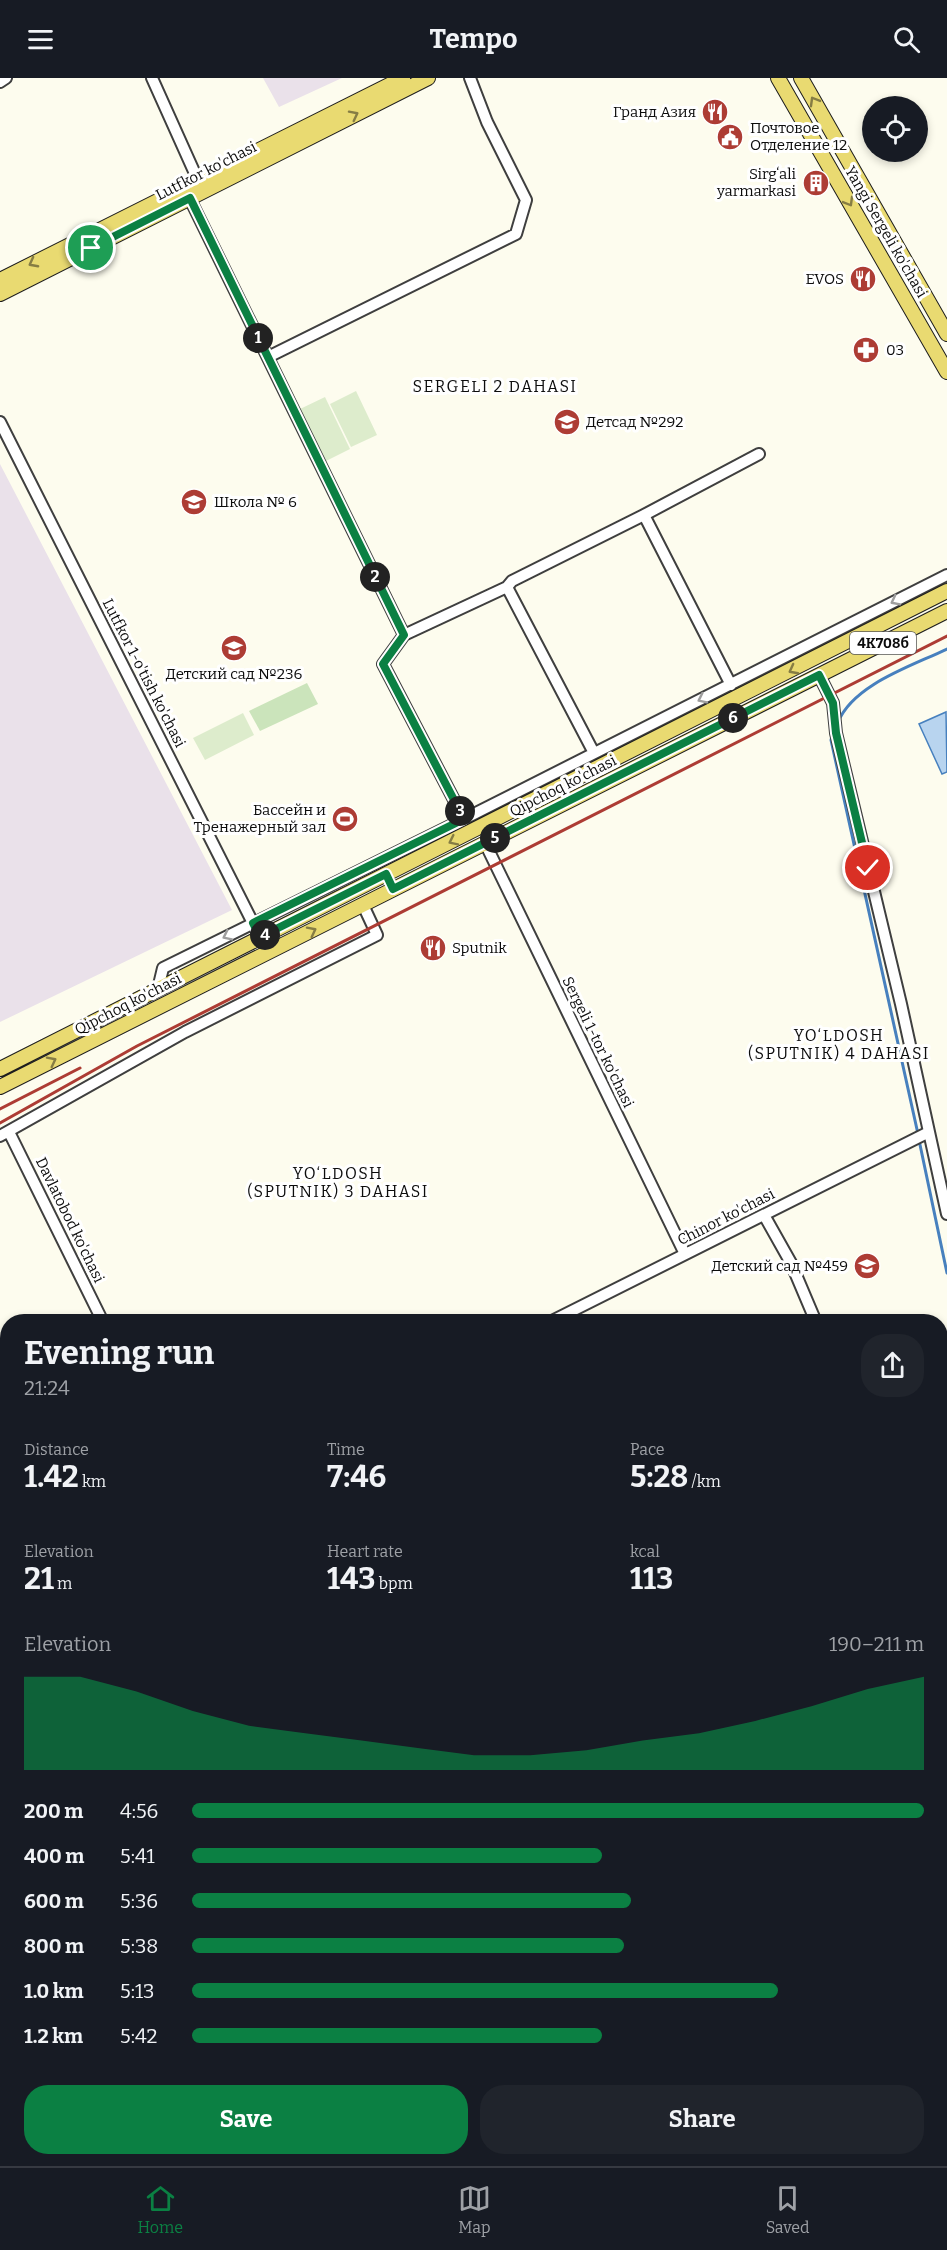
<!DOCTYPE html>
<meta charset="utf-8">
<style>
:root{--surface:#171b24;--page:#20242c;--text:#f1f3f6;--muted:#9ea1a6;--line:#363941;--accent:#0b8043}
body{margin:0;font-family:Bitter,serif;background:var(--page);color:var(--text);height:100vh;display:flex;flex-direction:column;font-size:22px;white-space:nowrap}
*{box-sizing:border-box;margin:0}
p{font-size:20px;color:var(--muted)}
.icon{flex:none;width:33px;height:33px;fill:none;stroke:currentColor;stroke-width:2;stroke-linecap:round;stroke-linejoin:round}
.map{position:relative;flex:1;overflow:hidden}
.details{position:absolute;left:0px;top:1236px;width:948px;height:852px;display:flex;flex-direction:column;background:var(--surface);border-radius:24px 24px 0 0;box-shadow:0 3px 9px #0003}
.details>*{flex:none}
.buttons{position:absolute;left:862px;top:18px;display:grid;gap:12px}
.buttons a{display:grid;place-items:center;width:66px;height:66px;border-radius:50%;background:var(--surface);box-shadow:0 3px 9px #0003;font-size:30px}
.pin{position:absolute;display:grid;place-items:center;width:51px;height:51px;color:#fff;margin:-26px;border:3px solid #fff;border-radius:50%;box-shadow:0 2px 6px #0007}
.km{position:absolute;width:30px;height:30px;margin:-15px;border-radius:50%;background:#222;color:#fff;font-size:16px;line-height:30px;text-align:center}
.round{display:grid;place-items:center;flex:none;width:63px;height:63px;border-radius:24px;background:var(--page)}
.headline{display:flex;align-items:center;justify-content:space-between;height:102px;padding:0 24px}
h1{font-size:33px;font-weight:700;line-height:45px}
.stats{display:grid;grid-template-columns:repeat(3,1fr);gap:9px;height:102px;padding:6px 24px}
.stats div{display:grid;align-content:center}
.stats b{font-size:30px;font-weight:700}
.stats small{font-size:16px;font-weight:400}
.stats p{font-size:16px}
.chart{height:168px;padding:12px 24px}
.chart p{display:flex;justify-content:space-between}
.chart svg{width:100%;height:108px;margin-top:6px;fill:var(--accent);opacity:.7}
.action{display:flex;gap:12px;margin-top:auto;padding:12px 24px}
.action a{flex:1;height:69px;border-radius:24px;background:var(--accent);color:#fff;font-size:24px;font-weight:700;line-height:69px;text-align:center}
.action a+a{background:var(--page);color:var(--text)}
ul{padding:0 24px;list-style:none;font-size:20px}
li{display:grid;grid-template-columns:96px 72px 1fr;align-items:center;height:45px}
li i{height:15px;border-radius:8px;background:var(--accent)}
header{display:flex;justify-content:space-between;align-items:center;height:78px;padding:0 24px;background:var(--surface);font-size:27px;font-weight:700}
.tab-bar{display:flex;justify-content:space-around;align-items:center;height:84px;border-top:2px solid var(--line);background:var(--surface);font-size:16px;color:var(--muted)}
.tab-bar a{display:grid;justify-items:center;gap:3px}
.tab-bar .on{color:var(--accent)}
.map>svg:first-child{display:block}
.industrial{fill:#eae1ea}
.green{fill:#cbe4bb}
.forest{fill:#aed39c}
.pitch{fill:#ddeccc}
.water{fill:#b8d4ef;stroke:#4780be;stroke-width:1.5}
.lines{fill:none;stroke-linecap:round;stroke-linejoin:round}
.stream{stroke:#4780be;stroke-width:3}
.minor-casing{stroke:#3f3f3f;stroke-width:14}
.major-casing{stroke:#1d1d1d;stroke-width:16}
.minor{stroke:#fff;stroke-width:10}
.major{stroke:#e9da71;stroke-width:14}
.rail{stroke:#ad3c34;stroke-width:3}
.oneway{stroke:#867d44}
.oneway2{stroke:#9e9e9e}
.route-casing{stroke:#fff;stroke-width:12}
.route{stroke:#0b8043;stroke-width:8}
.labels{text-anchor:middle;stroke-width:6;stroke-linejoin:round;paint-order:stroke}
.shield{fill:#fff;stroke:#555;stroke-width:1.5}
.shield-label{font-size:14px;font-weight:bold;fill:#0c0c0c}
.poi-label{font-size:15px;fill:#0c0c0c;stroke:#fff;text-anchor:end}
.street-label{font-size:15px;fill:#0c0c0c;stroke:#fff}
.neighbourhood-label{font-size:16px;letter-spacing:1.5px;fill:#0c0c0c;stroke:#fff}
</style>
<header><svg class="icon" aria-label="menu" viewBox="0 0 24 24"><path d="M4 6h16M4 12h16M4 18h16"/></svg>Tempo<svg class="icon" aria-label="search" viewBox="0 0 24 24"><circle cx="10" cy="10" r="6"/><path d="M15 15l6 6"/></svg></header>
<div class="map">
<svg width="947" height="2088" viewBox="0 0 947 2088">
<rect width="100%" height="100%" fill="#fdfcee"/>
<!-- industrial -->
<path class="industrial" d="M263,0h79l-63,29z
M0,386l232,446 -232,112z"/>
<!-- green -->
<path class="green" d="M307,605l11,21 -58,27 -11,-20z"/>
<!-- forest -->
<path class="forest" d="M947,1350v738h-95l-2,-7 90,-1v-727z"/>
<!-- pitch -->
<path class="pitch" d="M356,313l21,44 -26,12 -21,-43z
M325,319l25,52 -24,12 -26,-52z
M243,635l11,22 -49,25 -12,-22z"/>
<!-- water -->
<path class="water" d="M946,634l1,60 -5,2 -23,-50z
M944,1827l3,3 -3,5 3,5v138l-7,-9v-139z"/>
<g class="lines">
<!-- stream -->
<path class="stream" d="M838,644c16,-38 74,-56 109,-73
M832,658l-1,4 87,394
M919,1062l28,133"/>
<defs>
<path id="minor" d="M152,0l49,109
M0,4l6,-4
M187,115l217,442
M268,279l248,-123 10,-34 -39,-78 -17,-44
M0,344l260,515
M644,437l115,-61
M819,597l14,28 3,30 65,271 46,210
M594,675l-87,-166 5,-6 132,-66 87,170
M464,741l-81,-155 21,-29 103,-48
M485,765l200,411
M158,911l5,-21 301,-149 483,-244
M9,1054l94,190
M0,1058l185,-104 192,-97 -14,-30
M764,1137l27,48 25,59
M550,1244l379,-190
M940,1330l7,-3
M0,1520l8,-4
M0,1769l8,15
M154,2080l3,8
M273,2080l4,8
M515,2080l4,8
M837,2080l1,8
M178,2088l15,-8
M424,2088l15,-8
M699,2088l16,-8"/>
<path id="major" d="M778,0l169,294
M801,0l146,256
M0,202l403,-202
M0,216l428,-216
M0,991l947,-478
M0,1009l947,-476"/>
</defs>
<!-- minor casing -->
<use href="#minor" class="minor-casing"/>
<!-- major casing -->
<use href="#major" class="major-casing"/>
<!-- minor -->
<use href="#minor" class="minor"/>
<!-- major -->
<use href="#major" class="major"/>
<!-- rail -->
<path class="rail" d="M0,1031l80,-41
M0,1045l137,-77 810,-410"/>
</g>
<!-- one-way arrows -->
<defs><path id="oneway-chevron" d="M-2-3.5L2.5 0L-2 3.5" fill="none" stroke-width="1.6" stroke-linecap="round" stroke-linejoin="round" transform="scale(1.5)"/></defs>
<g class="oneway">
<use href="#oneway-chevron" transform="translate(814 23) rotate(-120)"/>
<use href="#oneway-chevron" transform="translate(354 37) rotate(-27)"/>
<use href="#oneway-chevron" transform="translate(849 124) rotate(60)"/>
<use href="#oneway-chevron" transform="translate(33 185) rotate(152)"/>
<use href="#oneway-chevron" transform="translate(793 592) rotate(152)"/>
<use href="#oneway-chevron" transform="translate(453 763) rotate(154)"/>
<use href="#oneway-chevron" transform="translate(312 853) rotate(-27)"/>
<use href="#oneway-chevron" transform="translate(52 983) rotate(-27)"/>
</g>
<g class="oneway2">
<use href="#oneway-chevron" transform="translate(895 523) rotate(153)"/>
<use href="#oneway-chevron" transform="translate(702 621) rotate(154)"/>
<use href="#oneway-chevron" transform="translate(227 858) rotate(154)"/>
</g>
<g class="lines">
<defs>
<path id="route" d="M91,170l99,-50 214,437 -21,29 81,155 -211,104 7,14 126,-63 7,15 426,-214 14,28 3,30 32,135"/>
</defs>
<!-- route casing -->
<use href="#route" class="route-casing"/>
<!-- route -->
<use href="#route" class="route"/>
</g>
<!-- icons -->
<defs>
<symbol id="restaurant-disc" viewBox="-11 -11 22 22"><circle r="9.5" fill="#ad3c34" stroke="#fff"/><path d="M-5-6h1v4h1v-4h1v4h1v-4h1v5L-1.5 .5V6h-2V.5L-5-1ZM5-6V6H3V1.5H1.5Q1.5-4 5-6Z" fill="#fff"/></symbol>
<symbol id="civic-disc" viewBox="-11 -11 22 22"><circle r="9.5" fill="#ad3c34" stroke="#fff"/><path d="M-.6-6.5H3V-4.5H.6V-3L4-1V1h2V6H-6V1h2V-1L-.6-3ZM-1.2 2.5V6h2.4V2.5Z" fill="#fff"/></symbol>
<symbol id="building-disc" viewBox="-11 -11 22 22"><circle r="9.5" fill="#ad3c34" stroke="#fff"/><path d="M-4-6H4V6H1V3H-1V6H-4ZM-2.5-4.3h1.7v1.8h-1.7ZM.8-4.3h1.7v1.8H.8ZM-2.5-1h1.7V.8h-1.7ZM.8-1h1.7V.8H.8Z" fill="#fff"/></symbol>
<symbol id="pharmacy-disc" viewBox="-11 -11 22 22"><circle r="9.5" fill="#ad3c34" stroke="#fff"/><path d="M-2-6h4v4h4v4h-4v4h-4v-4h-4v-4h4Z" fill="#fff"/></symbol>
<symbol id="school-disc" viewBox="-11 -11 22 22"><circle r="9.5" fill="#ad3c34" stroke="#fff"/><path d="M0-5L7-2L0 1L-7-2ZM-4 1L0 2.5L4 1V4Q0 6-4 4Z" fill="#fff"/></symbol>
<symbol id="stadium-disc" viewBox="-11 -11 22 22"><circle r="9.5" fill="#ad3c34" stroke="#fff"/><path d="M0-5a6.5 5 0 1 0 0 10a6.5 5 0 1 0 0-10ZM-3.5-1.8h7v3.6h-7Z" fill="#fff"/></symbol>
</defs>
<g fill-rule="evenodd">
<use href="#restaurant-disc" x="700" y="19" width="30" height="30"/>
<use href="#civic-disc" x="715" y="44" width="30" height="30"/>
<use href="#building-disc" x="801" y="90" width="30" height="30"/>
<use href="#restaurant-disc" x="848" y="186" width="30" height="30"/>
<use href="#pharmacy-disc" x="851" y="257" width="30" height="30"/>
<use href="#school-disc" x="552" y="329" width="30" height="30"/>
<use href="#school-disc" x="179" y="409" width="30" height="30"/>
<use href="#school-disc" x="219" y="555" width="30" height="30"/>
<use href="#stadium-disc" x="330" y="726" width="30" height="30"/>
<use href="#restaurant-disc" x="418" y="855" width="30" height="30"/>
<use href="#school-disc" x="852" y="1173" width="30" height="30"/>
</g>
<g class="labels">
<!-- shield labels -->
<rect class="shield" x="850" y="554" width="66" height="22" rx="4.5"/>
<g class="shield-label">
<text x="883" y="570">4К708б</text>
</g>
<!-- poi labels -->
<g class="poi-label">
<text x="696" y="39">Гранд Азия</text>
<text x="750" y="55" text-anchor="start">Почтовое<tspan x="750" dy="17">Отделение 12</tspan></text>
<text x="796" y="101">Sirgʻali<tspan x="796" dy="17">yarmarkasi</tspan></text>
<text x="844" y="206">EVOS</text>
<text x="886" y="277" text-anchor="start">03</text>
<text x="586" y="349" text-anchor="start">Детсад №292</text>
<text x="214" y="429" text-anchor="start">Школа № 6</text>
<text x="234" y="601" text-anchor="middle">Детский сад №236</text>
<text x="326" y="737">Бассейн и<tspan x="326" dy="17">Тренажерный зал</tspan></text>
<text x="452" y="875" text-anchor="start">Sputnik</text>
<text x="848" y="1193">Детский сад №459</text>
</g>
<!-- street labels -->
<g class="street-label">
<text transform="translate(206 93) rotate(-27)" y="5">Lutfkor ko'chasi</text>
<text transform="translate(886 154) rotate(60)" y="5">Yangi Sergeli ko'chasi</text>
<text transform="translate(144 595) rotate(63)" y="5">Lutfkor 1-o'tish ko'chasi</text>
<text transform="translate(563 708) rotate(-27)" y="5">Qipchoq ko'chasi</text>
<text transform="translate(128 926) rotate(-27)" y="5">Qipchoq ko'chasi</text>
<text transform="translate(598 964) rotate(64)" y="5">Sergeli 1-tor ko'chasi</text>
<text transform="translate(726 1139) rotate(-27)" y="5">Chinor ko'chasi</text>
<text transform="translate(70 1142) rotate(64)" y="5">Davlatobod ko'chasi</text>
</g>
<!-- neighbourhood labels -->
<g class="neighbourhood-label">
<text x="495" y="314">SERGELI 2 DAHASI</text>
<text x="839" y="963">YO‘LDOSH<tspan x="839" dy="18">(SPUTNIK) 4 DAHASI</tspan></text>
<text x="338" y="1101">YO‘LDOSH<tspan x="338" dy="18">(SPUTNIK) 3 DAHASI</tspan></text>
</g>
</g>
</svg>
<div class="buttons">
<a><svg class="icon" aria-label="locate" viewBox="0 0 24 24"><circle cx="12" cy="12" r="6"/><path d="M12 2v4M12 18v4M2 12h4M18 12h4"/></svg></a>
</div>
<div class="pin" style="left:91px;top:170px;background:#1e9e55"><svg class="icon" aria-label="arrive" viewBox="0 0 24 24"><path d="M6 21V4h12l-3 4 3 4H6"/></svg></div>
<div class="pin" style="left:868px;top:790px;background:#d93025"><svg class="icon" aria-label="check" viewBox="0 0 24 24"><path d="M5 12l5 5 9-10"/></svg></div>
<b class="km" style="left:258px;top:260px">1</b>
<b class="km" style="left:375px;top:499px">2</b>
<b class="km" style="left:460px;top:733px">3</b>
<b class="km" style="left:265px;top:857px">4</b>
<b class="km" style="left:495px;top:760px">5</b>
<b class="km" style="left:733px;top:640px">6</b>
<section class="details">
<div class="headline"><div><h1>Evening run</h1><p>21:24</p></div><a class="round"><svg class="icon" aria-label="share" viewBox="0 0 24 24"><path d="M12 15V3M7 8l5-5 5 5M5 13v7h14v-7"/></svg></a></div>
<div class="stats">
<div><p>Distance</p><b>1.42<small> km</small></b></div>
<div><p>Time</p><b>7:46</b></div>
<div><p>Pace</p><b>5:28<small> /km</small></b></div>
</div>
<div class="stats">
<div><p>Elevation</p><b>21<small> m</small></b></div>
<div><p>Heart rate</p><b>143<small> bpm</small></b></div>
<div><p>kcal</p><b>113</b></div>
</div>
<div class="chart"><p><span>Elevation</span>190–211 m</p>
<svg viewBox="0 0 160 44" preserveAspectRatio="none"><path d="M0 44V6L10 6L20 12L30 20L40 26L50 29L60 32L70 35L80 38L90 38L100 36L110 32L120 29L130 24L140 18L150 11L160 6V44z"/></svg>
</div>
<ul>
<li><b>200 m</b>4:56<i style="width:100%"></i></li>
<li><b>400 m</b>5:41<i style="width:56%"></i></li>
<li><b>600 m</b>5:36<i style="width:60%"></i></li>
<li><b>800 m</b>5:38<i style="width:59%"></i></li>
<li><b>1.0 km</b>5:13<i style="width:80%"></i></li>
<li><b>1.2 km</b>5:42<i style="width:56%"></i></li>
</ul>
<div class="action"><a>Save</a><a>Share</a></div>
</section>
</div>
<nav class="tab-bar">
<a class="on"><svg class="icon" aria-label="home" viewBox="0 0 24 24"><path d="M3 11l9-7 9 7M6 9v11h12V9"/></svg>Home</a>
<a><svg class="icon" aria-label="map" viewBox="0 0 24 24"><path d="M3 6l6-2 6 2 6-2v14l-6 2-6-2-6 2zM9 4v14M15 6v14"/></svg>Map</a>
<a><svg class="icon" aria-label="saved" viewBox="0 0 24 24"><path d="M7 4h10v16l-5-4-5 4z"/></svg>Saved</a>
</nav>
